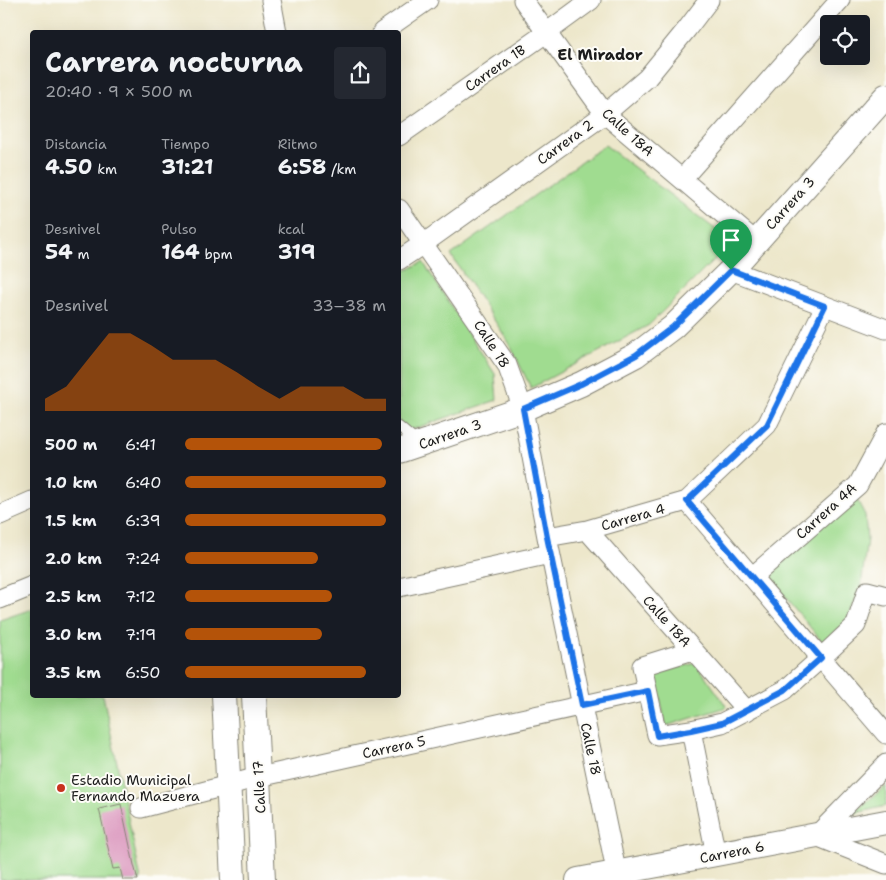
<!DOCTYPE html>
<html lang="es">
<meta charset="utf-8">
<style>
:root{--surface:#171b24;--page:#242831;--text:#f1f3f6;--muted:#9ea1a6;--accent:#b45309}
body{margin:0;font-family:"Shantell Sans",sans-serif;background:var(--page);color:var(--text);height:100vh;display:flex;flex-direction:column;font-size:19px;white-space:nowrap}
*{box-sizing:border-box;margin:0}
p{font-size:16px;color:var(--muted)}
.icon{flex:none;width:28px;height:28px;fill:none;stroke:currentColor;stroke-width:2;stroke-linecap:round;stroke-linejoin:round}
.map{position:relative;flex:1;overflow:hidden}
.sheet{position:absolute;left:30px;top:30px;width:371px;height:668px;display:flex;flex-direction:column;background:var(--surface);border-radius:5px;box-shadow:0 5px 20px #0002}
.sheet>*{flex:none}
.buttons{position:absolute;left:820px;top:15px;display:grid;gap:10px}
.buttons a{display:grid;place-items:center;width:50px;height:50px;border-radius:5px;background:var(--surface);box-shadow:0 5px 20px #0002;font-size:25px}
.pin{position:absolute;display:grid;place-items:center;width:42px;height:42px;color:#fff;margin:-51px -21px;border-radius:50% 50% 50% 0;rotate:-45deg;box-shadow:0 0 5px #0007}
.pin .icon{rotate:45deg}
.round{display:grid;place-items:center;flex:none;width:52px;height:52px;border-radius:5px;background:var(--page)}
.summary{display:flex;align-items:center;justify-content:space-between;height:85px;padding:0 15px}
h1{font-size:28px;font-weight:700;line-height:38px}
.figures{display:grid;grid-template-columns:repeat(3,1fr);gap:8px;height:85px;padding:5px 15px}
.figures div{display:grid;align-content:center}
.figures b{font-size:21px;font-weight:700}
.figures small{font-size:14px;font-weight:400}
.figures p{font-size:14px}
.chart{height:140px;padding:10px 15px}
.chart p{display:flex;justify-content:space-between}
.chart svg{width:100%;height:90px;margin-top:5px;fill:var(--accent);opacity:.7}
ul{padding:0 15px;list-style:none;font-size:16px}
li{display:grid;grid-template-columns:80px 60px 1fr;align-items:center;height:38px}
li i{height:12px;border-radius:6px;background:var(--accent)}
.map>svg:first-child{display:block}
.green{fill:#a0dc90;stroke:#5e7c56}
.building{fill:#dc99bf}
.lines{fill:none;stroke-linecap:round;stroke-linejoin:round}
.service-casing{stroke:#848274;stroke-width:12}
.minor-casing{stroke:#848274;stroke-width:21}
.tertiary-casing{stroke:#848274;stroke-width:26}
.service{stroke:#fff;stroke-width:10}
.minor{stroke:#fff;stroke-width:19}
.tertiary{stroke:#fff;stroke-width:24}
.route-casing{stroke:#fff;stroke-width:10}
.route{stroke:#1a73e8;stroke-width:6}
.poi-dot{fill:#c8321e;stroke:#fdfcf7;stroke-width:2}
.labels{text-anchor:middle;stroke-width:4;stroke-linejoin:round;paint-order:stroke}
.street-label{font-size:14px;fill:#1c1c1c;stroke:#fdfcf7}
.poi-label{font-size:14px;fill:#1c1c1c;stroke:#fdfcf7;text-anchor:start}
.neighbourhood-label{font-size:15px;font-weight:bold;fill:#1c1c1c;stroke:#fdfcf7}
</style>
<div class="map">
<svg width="886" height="880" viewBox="0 0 886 880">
<rect width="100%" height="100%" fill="#fdfcf7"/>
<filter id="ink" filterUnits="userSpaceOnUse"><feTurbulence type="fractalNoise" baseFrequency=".02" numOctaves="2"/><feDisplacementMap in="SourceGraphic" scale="10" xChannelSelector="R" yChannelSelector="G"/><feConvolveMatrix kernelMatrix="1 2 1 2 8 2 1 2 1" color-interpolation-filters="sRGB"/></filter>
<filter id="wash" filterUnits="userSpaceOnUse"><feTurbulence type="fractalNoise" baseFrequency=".0096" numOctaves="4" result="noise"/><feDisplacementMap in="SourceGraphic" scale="20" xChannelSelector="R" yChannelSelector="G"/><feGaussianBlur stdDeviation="1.12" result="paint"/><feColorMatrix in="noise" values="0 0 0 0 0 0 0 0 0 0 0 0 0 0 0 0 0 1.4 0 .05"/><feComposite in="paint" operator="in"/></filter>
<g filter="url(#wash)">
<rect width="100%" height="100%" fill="#ede7cb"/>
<!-- green -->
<path class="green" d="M605,145l127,97 -83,83 -118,63 -23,-47 -57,-86z
M423,262l72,112 2,26 -98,34v-160z
M855,496l10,19 2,24 -6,48 -14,34 -24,22 -55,-67z
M32,609v86h71l38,185h-141v-260z
M696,663l31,44 -61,19 -11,-52z
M886,786v20l-34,8z"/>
<g id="blocks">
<!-- building -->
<path class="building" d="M121,804l13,61 4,15h-15l-3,-12 -7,1 -14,-60z"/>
</g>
</g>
<g filter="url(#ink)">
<use href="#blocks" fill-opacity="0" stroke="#848274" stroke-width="1"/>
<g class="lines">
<defs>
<path id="service" d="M399,427l20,17"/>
<path id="minor" d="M271,0l6,32
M523,0l82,114 151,128
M382,32l46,-32
M399,136l147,-103 45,-33
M682,179l158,-179
M399,209l108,156 16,44 24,128 71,343
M399,260l24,-16 182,-130 42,-36 40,-49 22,-29
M731,270l155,59
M687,501l199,233
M0,515l32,-14
M587,530l160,181
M547,537l40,-7 100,-29 80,-76 58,-119
M752,577l106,-92 28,-52
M399,587l151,-33
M0,599l32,-13
M693,650l-51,16 15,69 34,-5 31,-7 63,-33 36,-32 35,-33 11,-34 19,5
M691,730l25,125
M886,764l-70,72 70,28
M141,808l118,-31 388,-86"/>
<path id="tertiary" d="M399,451l124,-42 58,-25 55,-29 37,-28 58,-57 155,-174
M224,695l9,185
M254,695l9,185
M578,880l308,-58"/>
</defs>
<!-- service casing -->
<use href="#service" class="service-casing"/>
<!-- minor casing -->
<use href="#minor" class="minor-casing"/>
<!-- tertiary casing -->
<use href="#tertiary" class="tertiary-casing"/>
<!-- service -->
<use href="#service" class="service"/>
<!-- minor -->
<use href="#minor" class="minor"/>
<!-- tertiary -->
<use href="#tertiary" class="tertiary"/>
</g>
</g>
<g class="lines" filter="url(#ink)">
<defs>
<path id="route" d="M731,270l94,36 -58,119 -80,76 134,157 -36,32 -63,33 -31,7 -34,6 -9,-45 -66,14 -35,-168 -24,-128 58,-25 55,-29 37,-28z"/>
</defs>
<!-- route casing -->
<use href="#route" class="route-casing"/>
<!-- route -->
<use href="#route" class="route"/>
</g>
<!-- markers -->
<circle class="poi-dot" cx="61" cy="788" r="5"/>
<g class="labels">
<!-- street labels -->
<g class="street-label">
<text transform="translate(495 68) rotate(-35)" y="5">Carrera 1B</text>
<text transform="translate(628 132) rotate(42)" y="5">Calle 18A</text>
<text transform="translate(565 142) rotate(-36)" y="5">Carrera 2</text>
<text transform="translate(790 203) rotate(-48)" y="5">Carrera 3</text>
<text transform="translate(492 344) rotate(57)" y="5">Calle 18</text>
<text transform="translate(450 434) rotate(-19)" y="5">Carrera 3</text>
<text transform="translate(826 511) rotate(-42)" y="5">Carrera 4A</text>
<text transform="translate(633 517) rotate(-16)" y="5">Carrera 4</text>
<text transform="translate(667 621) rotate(48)" y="5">Calle 18A</text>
<text transform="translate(394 747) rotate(-12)" y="5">Carrera 5</text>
<text transform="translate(591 749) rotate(78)" y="5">Calle 18</text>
<text transform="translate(259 787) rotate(-93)" y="5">Calle 17</text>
<text transform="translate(732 852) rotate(-11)" y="5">Carrera 6</text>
</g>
<!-- poi labels -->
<g class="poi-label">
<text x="71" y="785">Estadio Municipal<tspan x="71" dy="16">Fernando Mazuera</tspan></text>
</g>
<!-- neighbourhood labels -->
<g class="neighbourhood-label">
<text x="600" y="60">El Mirador</text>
</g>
</g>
</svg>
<div class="buttons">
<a><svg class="icon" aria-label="locate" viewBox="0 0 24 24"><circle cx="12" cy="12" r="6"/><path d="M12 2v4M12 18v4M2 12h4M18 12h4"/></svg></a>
</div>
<div class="pin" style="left:731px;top:270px;background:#1e9e55"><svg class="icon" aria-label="arrive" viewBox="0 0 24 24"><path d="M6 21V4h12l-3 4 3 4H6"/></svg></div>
<section class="sheet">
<div class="summary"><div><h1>Carrera nocturna</h1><p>20:40 · 9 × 500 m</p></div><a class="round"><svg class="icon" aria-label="share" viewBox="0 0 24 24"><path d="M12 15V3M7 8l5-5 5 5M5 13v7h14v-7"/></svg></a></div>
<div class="figures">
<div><p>Distancia</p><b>4.50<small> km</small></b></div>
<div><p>Tiempo</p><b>31:21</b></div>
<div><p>Ritmo</p><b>6:58<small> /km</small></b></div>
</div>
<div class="figures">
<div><p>Desnivel</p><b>54<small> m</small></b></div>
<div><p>Pulso</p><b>164<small> bpm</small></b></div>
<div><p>kcal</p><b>319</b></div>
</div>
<div class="chart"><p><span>Desnivel</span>33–38 m</p>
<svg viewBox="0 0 160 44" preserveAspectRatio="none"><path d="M0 44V38L10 32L20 19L30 6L40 6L50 12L60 19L70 19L80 19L90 25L100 32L110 38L120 32L130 32L140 32L150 38L160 38V44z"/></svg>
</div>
<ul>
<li><b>500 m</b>6:41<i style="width:98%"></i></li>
<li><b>1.0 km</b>6:40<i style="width:100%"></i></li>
<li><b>1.5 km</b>6:39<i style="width:100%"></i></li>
<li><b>2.0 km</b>7:24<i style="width:66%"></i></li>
<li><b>2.5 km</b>7:12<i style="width:73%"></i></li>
<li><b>3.0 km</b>7:19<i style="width:68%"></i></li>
<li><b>3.5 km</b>6:50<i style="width:90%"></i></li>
</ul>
</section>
</div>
